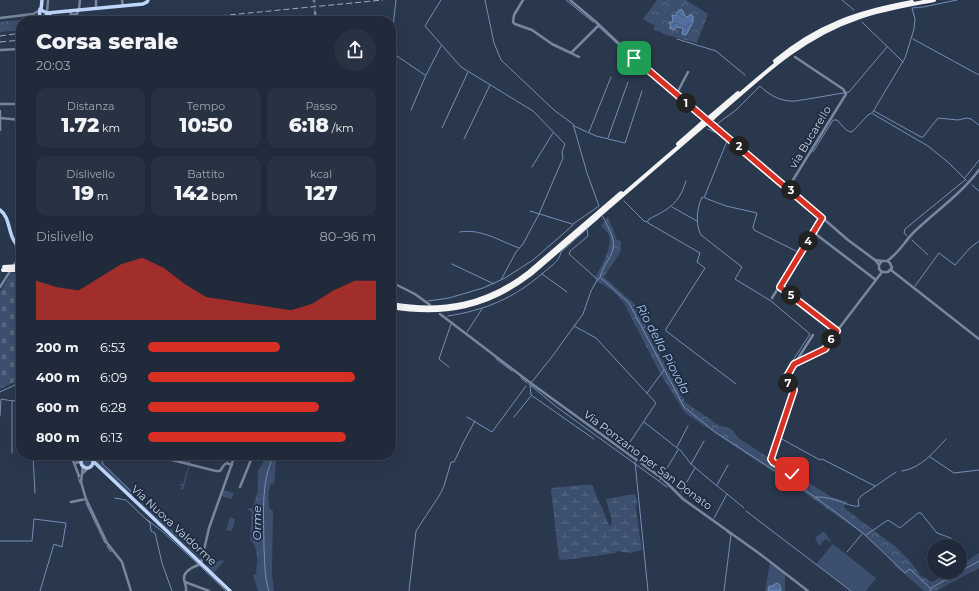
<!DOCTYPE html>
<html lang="it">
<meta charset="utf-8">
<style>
:root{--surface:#202a3a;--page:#283242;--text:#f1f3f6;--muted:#a2a7af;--line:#3d4654;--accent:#d93025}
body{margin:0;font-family:Montserrat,sans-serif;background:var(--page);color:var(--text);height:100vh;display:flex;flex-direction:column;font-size:15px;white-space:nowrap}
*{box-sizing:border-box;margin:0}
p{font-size:13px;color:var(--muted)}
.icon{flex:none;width:22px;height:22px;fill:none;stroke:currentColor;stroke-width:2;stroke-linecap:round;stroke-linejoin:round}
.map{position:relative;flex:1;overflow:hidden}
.side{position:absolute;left:16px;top:16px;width:380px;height:444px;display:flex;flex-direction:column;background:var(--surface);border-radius:16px;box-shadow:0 4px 16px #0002,0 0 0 1px var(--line)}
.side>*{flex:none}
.buttons{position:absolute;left:927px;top:539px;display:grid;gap:8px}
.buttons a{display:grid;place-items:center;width:40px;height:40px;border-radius:50%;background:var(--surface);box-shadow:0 4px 16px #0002,0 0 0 1px var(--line);font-size:20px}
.pin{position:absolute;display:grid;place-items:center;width:34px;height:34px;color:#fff;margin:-17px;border-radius:8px;box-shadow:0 2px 6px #0006}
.km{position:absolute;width:20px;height:20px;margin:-10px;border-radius:50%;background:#222;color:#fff;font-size:11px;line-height:20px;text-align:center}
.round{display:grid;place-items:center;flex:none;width:42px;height:42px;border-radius:21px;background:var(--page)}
.summary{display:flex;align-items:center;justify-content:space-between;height:68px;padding:0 20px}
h1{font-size:22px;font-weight:800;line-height:30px}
.figures{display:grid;grid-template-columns:repeat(3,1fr);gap:6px;height:68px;padding:4px 20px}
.figures div{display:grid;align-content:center;border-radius:10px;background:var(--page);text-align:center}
.figures b{font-size:20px;font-weight:800}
.figures small{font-size:11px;font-weight:400}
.figures p{font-size:11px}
.chart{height:112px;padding:8px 20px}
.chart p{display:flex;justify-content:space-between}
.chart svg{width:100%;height:72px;margin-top:4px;fill:var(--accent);opacity:.7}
ul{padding:0 20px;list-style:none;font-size:13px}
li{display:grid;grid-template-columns:64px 48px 1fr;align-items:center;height:30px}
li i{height:10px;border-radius:5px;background:var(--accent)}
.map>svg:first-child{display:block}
.grass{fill:#3c4f6e}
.forest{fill:url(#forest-crowns)}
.wetland{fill:url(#wetland-marsh)}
.cemetery{fill:url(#cemetery-stones)}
.water{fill:url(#water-waves);stroke:#768db4}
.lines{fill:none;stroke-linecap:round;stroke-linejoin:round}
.stream{stroke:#768db4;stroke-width:1}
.minor-tunnel{stroke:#424f64;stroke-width:2.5;stroke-dasharray:2.5 1;stroke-linecap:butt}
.minor{stroke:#79879e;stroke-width:2.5}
.major{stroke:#bfd7fd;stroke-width:3.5}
.highway{stroke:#f4f4f4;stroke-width:4}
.rail{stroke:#a0aaba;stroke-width:1;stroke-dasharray:6 3;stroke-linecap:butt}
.highway-bridge{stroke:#f4f4f4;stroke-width:4}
.route-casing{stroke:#fff;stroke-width:8}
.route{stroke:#d93025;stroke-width:5}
.labels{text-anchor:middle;stroke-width:4;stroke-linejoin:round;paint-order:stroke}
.street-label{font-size:11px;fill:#cbd4e2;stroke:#202e43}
.water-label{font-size:12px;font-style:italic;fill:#adc9f5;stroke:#202e43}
</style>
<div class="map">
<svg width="979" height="591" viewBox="0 0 979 591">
<defs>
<pattern id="forest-crowns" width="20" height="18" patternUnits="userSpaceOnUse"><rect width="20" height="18" fill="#3c4f6e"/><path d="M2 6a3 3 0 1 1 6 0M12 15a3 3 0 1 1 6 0" fill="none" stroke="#576782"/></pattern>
<pattern id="wetland-marsh" width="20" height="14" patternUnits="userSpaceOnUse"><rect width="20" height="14" fill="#3c4f6e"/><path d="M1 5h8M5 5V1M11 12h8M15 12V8" fill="none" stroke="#576782"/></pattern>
<pattern id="cemetery-stones" width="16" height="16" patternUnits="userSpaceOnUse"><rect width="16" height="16" fill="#3c4f6e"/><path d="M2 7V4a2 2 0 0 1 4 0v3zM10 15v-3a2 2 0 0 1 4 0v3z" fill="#576782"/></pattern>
<pattern id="water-waves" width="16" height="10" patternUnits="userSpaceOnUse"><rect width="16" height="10" fill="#516fa0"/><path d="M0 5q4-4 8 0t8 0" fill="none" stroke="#485a77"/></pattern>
</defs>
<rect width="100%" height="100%" fill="#2a384e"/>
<!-- grass -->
<path class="grass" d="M186,455h4l2,2 -9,33 -3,-1 2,-2 -1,-2 -4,-1h6l6,-20 -5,-1z
M267,455h11l-2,5 -2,24 -3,-1c-4,9 -2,16 -2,25l4,3 -1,63 2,17h-16l-5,-16 3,-1 1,-13 5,1c0,-8 -3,-12 -4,-19 -1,-3 1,-7 0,-10 -3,-7 -2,-13 -2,-22l1,-1 1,-39z
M101,456l2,8 30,29 -1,2 -34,-30 -3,-6 6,4z
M82.5 462a4.5 4.5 0 1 1 9 0a4.5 4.5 0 1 1-9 0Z
M223,490l11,3 -3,6 -10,-3z
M141,502l24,22h5v4l19,16 13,13 -2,2 -60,-56z
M230,517l5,2 -3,12 -6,-1z
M833,544l43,34 -10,13h-15l-35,-27z
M223,560l1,1 -11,13 -9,-8z
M770,562l15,12v17h-4v-4l-6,-3 -7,3v4h-3z"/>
<!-- forest -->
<path class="forest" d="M657,0h29l22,14 -11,29 -31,-8 -13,-6 2,-3 -12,-7z
M30,19h5l1,2h-15v9l-21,2v-10z
M608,217l9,23 4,1v10l-17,26 35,31 11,29 36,66 34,23c9,0 14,4 18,12l95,60 15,4 -5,5 53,40 14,14 10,14 11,7c11,-5 17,-10 29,-10v-6l19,-13v15l-43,23h-12l-29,-25 -7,-10 -25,-22 -61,-43 -117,-78 -25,-40 -36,-70 -10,-11 -10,-7 -7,-3 -2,-4c5,-10 18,-31 14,-42 -1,-4 -5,-7 -8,-10z
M257,493l2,2 -2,15 -2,1c0,12 2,22 3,33h2l2,10v8l-5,-1c0,-8 -1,-16 -7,-22l2,-27 -5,-3 6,-1z
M824,531l8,12 -7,-4 -6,7 -4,-8z"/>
<!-- wetland -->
<path class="wetland" d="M582,485h10l18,42 2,-6 -6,-22 29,-5 2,6 -1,9 6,41 -12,3 -13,-2 -1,2 -52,7 -5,-1 -8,-68 1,-3z"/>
<!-- cemetery -->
<path class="cemetery" d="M12,272l9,5v102l-21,10v-97z"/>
<!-- water -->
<path class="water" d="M681,9l2,2 2,5 3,1 2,-3 3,2v6l-7,13 -4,-1 1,-6 -7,-1 -2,3 -5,-2 2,-2 -2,-4h3l1,-1 -1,-6 3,1 3,-5z
M777,583l3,2 1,6h-13l1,-5h3z"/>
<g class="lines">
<!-- stream -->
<path class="stream" d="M441,0l-16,26 36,41 72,44 32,33 -3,8 1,6 -24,56 -16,30 -7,8 -15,28
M566,0l27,22
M842,0l12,10
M862,22l41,40
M599,27l65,60
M677,39l39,12 29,24
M913,39l66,36
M391,44l5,-44
M394,54l31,21
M666,89l33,29
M411,110l15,-35 15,-29
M874,111l47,26h2l15,-19 20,2 9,-2 4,1 8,6
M873,114l55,32 21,17 18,18
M717,124l19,-14 24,-24c10,10 22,16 36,15l53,-9 38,-45
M574,126l22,10 29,7 17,-52
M442,128l26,-56
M708,129l11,5 8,7 -23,57 -2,-1c-5,11 -7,27 -1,38l41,32 -7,12 36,22 39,33 -26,40c-1,6 0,8 5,11
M589,132l22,-55
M608,138l20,-56
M464,139l26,-54
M813,152l20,-32h4c5,5 9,12 15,12l16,-17 4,-2 2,-3 31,-52 9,-29 1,-10 -3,-11 11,-1 34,-7
M532,167l21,-34
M965,178l14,-18
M972,185l7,6
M705,198l21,8 31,7 -4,14 1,3 42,21
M624,201l20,20 4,1v1l52,30 -3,9 8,6 -39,61v2l70,53
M672,207l25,14
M530,211l42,13
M648,221l1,-2c20,-10 30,-15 37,-38
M587,229l1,6 -1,2 -17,14 -1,3 28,25
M460,232c20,-4 40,9 59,16
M907,236l-3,-3 1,-4 60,-49
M912,240l16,15
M452,264l42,20
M542,274l25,18
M600,277c6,-21 21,-24 9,-48 -2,-4 -5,-11 -7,-13
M601,278l28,25 55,104 31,25 100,65 31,23 19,15 40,38 5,-4 20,19 1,3
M915,286l24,-33 16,12 15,-17 9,-7
M428,301l21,-3 34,-10 22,-10 28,-18 39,-34 1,-2 26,-18 -12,-33 -14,-49 -19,-14 -53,-50 -7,-17 -9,-43
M448,316c38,-6 66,-18 95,-43 8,-7 16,-11 18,-21l38,-34
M574,326l22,12 60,65 -30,45
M467,332l15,-23
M496,359l16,12
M449,367l-10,-8 12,-35
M521,378l6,5
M531,383l20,-25 32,-44 8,-23 6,-11 3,-2
M529,384l29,24 109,79
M530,385l1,10 63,44
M0,392l21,-10
M647,393l17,-23
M0,416l1,-17 12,2 8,-2
M467,417l25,15 34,-46
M514,417l17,-21
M644,422l37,29 10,13 14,12 39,32
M780,438l40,22 2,-1 53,27
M677,447l11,-21
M12,453v-52
M33,455l2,38
M101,455l2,9 30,29 -2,3
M930,457l24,16 25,-3
M635,462l13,129
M691,464l13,-23
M902,471c19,-3 31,-18 44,-32
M78,476l2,7
M660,480l18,-30
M717,485l11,-20
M681,492l14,-24
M816,497c8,0 15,1 23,4 7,2 12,6 20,5l-1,-6 3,-4 35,-24
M115,498l11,2 24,23 1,8 4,2 7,30 10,28
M86,503l19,40
M746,511l105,80
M714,518l13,-24
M146,519l16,12 36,33
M866,535l22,-15 12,8 18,-15h3l16,20 14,5 7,8
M0,541h32l2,-22 32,4 -4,24 -8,-3 -14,47
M107,546l4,6
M960,549l5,7
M847,552l15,-18
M200,566l26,25
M931,588l48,-27
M269,591c-5,-14 -4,-29 -5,-43 0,-30 -4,-66 10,-93
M409,591l7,-60 23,-35 5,-10 7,-24h3l10,-21 11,-20
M724,591l7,-56 -4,-3"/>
<!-- minor-tunnel -->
<path class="minor-tunnel" d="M314,1l1,11"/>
<!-- minor -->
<path class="minor" d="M122,0l1,6
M314,0v1
M523,0l-9,15 -1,7 2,2 17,6 20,14 19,9 28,-28
M570,0l26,22 38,36 32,28 122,102 60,52 27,20 4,5
M96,8v-8
M70,11l1,4 6,-1 2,-5 1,-9
M315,12l1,8
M47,13l1,-13
M29,15l6,2 3,4
M0,18l33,-4 7,-4
M301,21l15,-2
M0,50l21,-1
M571,53l8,4
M676,95l12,-23
M0,104h21
M0,111v19
M0,118l21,2
M788,188l58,-94 -3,-5 -48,-32
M813,232l63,48
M15,243l3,9 -1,6
M875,260l7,1h5l3,2 2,5 -4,4h-6l-3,-3v-4l3,-4
M887,261c11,-7 18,-20 27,-29 22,-21 47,-38 65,-62
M891,270l88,69
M391,282l24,12 15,11
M0,287l21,-33
M779,287l58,44
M772,298l50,-80
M440,314l92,70 131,95 20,20 77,55 48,37
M796,363l30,-15 11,-17 45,-59
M71,455l8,21
M152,455l64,16h4l4,-6 3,-2 5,2
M73,458l5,2 5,-2
M801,463l-7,12 -21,-13 -2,-3 23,-69 -1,-3 -7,-6v-4l27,-42
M75,464l2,-2 4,1
M83,465l-2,17 5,17 21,44 15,19 9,29
M82,474l6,-6
M240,487l13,-32
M71,502l15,-3
M201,563l8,-35 26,-73
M185,582l24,9
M186,591c1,-5 -2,-8 -2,-13 0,-8 11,-12 17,-14"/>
<!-- major -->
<path class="major" d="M42,0l-1,10 6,3 96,-9 4,-2 1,-2
M39,21l1,-12
M40,21l3,-4 7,-3
M0,210c12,8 7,31 21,37
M81 462a6 6 0 1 1 12 0a6 6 0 1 1-12 0Z
M93,461l137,130"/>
<!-- highway -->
<path class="highway" d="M775,61c43,-36 83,-49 137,-59
M711,116l27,-23
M713,118c45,-39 87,-81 144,-100 25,-9 51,-13 77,-18
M678,144l24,-21
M391,304c52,9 96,1 138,-32l92,-79
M391,307c53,9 97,0 140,-33l173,-149"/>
<!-- rail -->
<path class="rail" d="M154,21l18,-2
M167,21l216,-21
M235,21l19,-3
M0,36l21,-3
M0,42l21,-2"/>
<!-- highway-bridge -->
<path class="highway-bridge" d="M702,123l9,-7
M704,125l9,-7
M4,267l17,-1
M3,270h18"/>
</g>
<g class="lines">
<defs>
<path id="route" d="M634,58l188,160 -42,69 57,44 -12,18 -31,15 -8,14v3l7,6 1,3 -23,69 2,3 19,12"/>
</defs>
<!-- route casing -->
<use href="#route" class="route-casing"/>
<!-- route -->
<use href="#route" class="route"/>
</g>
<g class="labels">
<!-- street labels -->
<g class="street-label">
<text transform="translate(810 137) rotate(-59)" y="4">via Bucarello</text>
<text transform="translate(648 460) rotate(37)" y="4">Via Ponzano per San Donato</text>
<text transform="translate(174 525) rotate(43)" y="4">Via Nuova Valdorme</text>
</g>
<!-- water labels -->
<g class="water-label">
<text transform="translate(663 349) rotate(62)" y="4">Rio della Piovola</text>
<text transform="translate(257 523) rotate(-90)" y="4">Orme</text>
</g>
</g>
</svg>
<div class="buttons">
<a><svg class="icon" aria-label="layers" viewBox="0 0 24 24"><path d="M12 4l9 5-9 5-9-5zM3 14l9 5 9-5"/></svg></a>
</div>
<div class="pin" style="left:634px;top:58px;background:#1e9e55"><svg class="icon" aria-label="arrive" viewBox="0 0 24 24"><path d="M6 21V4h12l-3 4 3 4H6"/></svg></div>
<div class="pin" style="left:792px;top:474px;background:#d93025"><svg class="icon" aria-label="check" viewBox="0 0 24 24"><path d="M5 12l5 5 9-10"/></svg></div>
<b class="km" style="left:686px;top:103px">1</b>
<b class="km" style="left:739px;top:146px">2</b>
<b class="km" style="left:791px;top:190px">3</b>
<b class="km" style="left:808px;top:241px">4</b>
<b class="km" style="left:791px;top:295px">5</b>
<b class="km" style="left:831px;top:339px">6</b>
<b class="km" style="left:788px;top:383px">7</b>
<section class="side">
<div class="summary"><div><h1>Corsa serale</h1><p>20:03</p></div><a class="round"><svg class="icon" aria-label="share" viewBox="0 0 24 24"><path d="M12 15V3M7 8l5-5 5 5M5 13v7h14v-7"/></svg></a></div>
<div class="figures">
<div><p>Distanza</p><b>1.72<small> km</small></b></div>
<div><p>Tempo</p><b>10:50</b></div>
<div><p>Passo</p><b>6:18<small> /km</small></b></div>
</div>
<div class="figures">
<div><p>Dislivello</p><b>19<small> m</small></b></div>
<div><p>Battito</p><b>142<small> bpm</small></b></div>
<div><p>kcal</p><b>127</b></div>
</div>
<div class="chart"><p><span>Dislivello</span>80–96 m</p>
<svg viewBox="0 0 160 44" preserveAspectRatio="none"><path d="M0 44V20L10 24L20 26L30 18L40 10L50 6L60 12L70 22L80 30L90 32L100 34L110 36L120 38L130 34L140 26L150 20L160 20V44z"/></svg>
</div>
<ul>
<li><b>200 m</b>6:53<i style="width:58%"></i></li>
<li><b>400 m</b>6:09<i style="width:91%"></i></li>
<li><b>600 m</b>6:28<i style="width:75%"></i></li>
<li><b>800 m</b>6:13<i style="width:87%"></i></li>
</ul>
</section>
</div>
